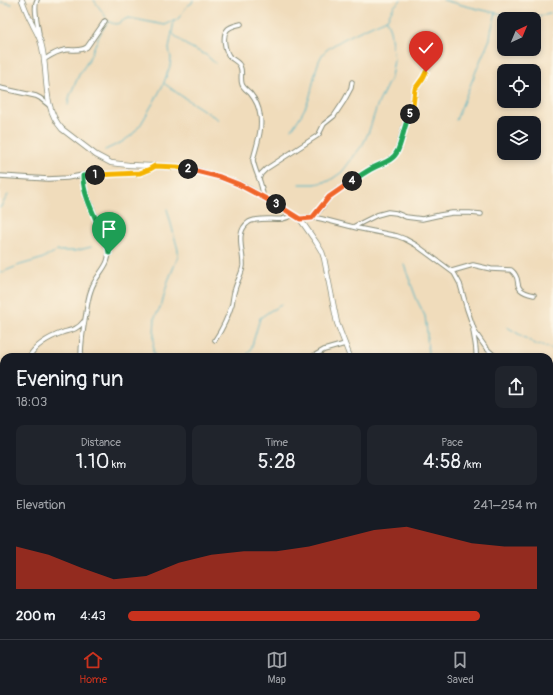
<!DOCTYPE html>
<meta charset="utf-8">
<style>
:root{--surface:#171b24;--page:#20242c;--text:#f1f3f6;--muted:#9ea1a6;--line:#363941;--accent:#c8321e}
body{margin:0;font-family:Pangolin,sans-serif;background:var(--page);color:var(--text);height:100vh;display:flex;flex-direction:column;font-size:15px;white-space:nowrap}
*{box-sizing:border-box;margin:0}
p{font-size:13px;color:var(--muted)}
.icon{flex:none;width:22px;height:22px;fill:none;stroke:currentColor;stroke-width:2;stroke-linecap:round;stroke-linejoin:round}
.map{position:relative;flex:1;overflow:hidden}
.side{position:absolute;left:0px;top:353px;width:553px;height:286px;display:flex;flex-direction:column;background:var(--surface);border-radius:12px 12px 0 0;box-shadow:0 2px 6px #0003}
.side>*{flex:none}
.needle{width:26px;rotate:44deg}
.fabs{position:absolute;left:497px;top:12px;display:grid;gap:8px}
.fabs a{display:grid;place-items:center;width:44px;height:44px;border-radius:8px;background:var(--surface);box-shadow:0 2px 6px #0003;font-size:20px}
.pin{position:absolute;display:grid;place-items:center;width:34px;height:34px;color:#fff;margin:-41px -17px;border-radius:50% 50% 50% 0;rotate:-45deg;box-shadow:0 0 4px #0007}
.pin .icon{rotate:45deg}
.km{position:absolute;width:20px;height:20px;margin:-10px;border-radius:50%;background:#222;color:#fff;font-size:11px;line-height:20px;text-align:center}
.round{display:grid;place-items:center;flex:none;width:42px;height:42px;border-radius:8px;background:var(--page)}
.overview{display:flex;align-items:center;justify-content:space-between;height:68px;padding:0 16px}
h1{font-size:22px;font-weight:600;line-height:30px}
.figures{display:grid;grid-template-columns:repeat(3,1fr);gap:6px;height:68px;padding:4px 16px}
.figures div{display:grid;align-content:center;border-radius:8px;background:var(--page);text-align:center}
.figures b{font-size:20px;font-weight:600}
.figures small{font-size:11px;font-weight:400}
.figures p{font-size:11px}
.chart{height:112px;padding:8px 16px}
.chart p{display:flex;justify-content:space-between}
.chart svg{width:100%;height:72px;margin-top:4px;fill:var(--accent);opacity:.7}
ul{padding:0 16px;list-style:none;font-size:13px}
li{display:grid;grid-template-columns:64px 48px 1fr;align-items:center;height:30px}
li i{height:10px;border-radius:5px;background:var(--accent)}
.menu{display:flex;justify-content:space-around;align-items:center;height:56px;border-top:1px solid var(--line);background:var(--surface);font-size:11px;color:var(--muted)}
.menu a{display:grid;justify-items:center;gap:2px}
.menu .on{color:var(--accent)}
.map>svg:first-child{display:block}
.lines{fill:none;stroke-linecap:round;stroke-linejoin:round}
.stream{stroke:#45afc4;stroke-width:1}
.minor-casing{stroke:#888c78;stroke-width:5.5}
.tertiary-casing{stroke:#888c78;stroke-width:6}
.minor{stroke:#fff;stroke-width:3.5}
.tertiary{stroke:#fff;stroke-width:4.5}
.split-1-casing{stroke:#fff;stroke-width:8}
.split-2-casing{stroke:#fff;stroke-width:8}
.split-3-casing{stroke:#fff;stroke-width:8}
.split-4-casing{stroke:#fff;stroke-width:8}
.split-5-casing{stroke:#fff;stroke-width:8}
.split-6-casing{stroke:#fff;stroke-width:8}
.split-1{stroke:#22a559;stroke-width:5}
.split-2{stroke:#f5b400;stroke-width:5}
.split-3{stroke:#f0652b;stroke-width:5}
.split-4{stroke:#f0652b;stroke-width:5}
.split-5{stroke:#22a559;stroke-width:5}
.split-6{stroke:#f5b400;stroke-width:5}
</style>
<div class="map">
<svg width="553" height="639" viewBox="0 0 553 639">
<rect width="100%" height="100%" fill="#fcf5e5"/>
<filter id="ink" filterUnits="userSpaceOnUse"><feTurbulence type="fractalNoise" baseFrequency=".025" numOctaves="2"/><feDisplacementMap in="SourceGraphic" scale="8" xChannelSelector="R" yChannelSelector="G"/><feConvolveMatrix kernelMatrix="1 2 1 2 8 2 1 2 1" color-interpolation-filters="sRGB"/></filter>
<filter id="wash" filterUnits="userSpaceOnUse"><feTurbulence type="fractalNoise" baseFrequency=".012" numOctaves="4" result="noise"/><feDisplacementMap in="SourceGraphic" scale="16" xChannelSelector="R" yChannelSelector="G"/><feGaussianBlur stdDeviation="0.9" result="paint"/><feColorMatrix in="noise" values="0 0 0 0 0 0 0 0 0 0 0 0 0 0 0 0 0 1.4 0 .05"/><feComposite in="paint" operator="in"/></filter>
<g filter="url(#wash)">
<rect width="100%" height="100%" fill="#f0dcbb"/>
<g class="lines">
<!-- stream -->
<path class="stream" d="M94,0l2,3 10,14
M443,0c32,8 78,23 110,13
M0,2l12,2
M173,34l13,11 20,10 9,8
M165,84l15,11 39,25
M68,105l2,-10 9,-20 9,-14 12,-27 8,-13c11,7 12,-1 21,-3l36,7 13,-6 9,-13 5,-3 1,-3
M456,120l25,-61 9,-20 1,-8 5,-18
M292,129c6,-9 13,-19 17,-30 4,-12 6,-33 13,-44 6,-11 51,-30 65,-36 4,-8 7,-14 14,-19
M105,150l17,-8 10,-7 9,-11 15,-26 7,-13 7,-19 1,-8 -2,-9 5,-28
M299,184h16l14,-3 13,-9 21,-28 6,-13 8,-25 14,-29 3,-17 -4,-30 -4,-11
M0,208l8,-13
M404,265l13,35 8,16 2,16 1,25
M0,273l20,-8 21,-6 16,-8h18l16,-4
M507,327l28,17 18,5
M155,357l-2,-6 2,-34 7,-13 6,-23 10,-24v-7l-11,-41
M246,357l5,-8 9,-31 10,-7 11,-6
M0,430l1,-5 -1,-4 4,-2
M549,486l4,6
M549,547h4
M126,639l1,-4
M211,639l3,-4
M441,639l2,-4"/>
</g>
</g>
<g filter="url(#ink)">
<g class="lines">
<defs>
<path id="minor" d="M37,0c-4,7 1,25 2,34
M241,24c-4,1 -11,2 -14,6 -5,6 -2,20 2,26 3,4 9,5 11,10 3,6 0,12 2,18 1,4 5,6 8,9 5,6 9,14 10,22 3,15 -4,31 -7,45 2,13 10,23 10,37
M45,59c6,-4 12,-8 20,-9 8,-1 15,2 22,-3l18,-26
M0,88l36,8 4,2 10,8
M0,176l48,3 19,-1 16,-3 57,-2 10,-4 5,-3
M259,179l2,-5 5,-5 51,-33 2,-2 5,-10 10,-8 10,-15 7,-13 1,-6
M312,217l9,-8 8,-12 6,-5 37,-24 16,-7 7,-6 3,-6 6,-22 9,-21 2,-17 8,-10 3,-7
M300,219l12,-2 10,2 35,9 40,8 8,3 11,6 38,28 6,11 7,25 8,23 11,16 10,9
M353,227l24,-12 11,-3 8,1 10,4 16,2 18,-4 12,-2h18l11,1
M452,271l21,-6 18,4 20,1c14,11 -3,19 23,25
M473,330c1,9 4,18 3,27
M215,340c8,-12 13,-23 17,-36 1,-5 1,-10 3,-15 2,-8 7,-15 8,-23 1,-14 -9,-34 6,-44 9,-5 23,-2 33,-3 4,-1 8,-2 12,-4
M29,357c7,-13 21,-20 35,-25 8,-2 14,-3 19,-10
M81,357c0,-15 2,-28 5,-43 1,-8 2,-16 5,-24 6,-19 21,-23 17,-44l-21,-50 -4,-14v-7
M312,357l12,-7 21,-6
M549,387l4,3
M0,510l4,-7
M0,564l4,7
M33,635l3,4
M110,635l1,4
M177,639l1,-4"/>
<path id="tertiary" d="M22,0c3,8 6,16 10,23 3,7 7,12 9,20 8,27 0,63 21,86l34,26 15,8 18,2 48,2 22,4 20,6 20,7 12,6 49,29 16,23 6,10 2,6 13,65 13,34
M328,635v4"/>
</defs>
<!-- minor casing -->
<use href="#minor" class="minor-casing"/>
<!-- tertiary casing -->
<use href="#tertiary" class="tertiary-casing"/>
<!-- minor -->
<use href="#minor" class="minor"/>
<!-- tertiary -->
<use href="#tertiary" class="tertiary"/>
</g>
</g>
<g class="lines" filter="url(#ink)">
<defs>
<path id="split-1" d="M95,175l-12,1c-1,19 17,51 25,70l1,7"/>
<path id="split-2" d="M95,175l45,-2 10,-4 5,-3 22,1 11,2"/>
<path id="split-3" d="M188,169l32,8 18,7 38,20"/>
<path id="split-4" d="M276,204l24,15 12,-1 8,-10 9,-11 23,-16"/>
<path id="split-5" d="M352,181c6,-4 12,-8 19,-12 10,-6 22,-7 27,-19 5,-12 6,-25 12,-36"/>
<path id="split-6" d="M410,114l3,-8 2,-17 8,-11 3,-6"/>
</defs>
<!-- split-1 casing -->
<use href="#split-1" class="split-1-casing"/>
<!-- split-2 casing -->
<use href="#split-2" class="split-2-casing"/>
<!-- split-3 casing -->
<use href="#split-3" class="split-3-casing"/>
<!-- split-4 casing -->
<use href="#split-4" class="split-4-casing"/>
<!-- split-5 casing -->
<use href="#split-5" class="split-5-casing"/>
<!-- split-6 casing -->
<use href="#split-6" class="split-6-casing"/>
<!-- split-1 -->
<use href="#split-1" class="split-1"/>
<!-- split-2 -->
<use href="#split-2" class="split-2"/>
<!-- split-3 -->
<use href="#split-3" class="split-3"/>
<!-- split-4 -->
<use href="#split-4" class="split-4"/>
<!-- split-5 -->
<use href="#split-5" class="split-5"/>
<!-- split-6 -->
<use href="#split-6" class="split-6"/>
</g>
</svg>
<div class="fabs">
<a><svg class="needle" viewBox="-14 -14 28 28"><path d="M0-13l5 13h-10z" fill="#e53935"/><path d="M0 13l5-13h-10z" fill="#9ea1a6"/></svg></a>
<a><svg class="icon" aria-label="locate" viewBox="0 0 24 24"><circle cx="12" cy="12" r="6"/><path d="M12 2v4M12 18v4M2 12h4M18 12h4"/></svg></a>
<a><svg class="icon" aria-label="layers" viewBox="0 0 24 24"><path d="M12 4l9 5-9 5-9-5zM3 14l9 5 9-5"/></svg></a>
</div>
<div class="pin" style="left:109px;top:253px;background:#1e9e55"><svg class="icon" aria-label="arrive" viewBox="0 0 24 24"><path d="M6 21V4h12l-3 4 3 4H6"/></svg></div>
<div class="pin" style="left:426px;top:72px;background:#d93025"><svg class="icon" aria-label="check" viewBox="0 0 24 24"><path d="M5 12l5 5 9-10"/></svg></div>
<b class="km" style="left:95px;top:175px">1</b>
<b class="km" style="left:188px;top:169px">2</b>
<b class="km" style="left:276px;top:204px">3</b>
<b class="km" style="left:352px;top:181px">4</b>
<b class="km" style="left:410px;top:114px">5</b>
<section class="side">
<div class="overview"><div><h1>Evening run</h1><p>18:03</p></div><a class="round"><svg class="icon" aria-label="share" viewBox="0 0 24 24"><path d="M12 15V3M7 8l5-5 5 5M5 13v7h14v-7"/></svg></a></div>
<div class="figures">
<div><p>Distance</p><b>1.10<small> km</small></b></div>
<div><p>Time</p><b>5:28</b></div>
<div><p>Pace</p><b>4:58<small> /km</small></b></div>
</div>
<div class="chart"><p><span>Elevation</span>241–254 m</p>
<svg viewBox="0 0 160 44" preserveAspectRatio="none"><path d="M0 44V18L10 23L20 31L30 38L40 36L50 28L60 23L70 21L80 21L90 18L100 13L110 8L120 6L130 11L140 16L150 18L160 18V44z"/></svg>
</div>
<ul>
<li><b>200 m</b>4:43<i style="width:86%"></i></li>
</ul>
</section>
</div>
<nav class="menu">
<a class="on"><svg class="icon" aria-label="home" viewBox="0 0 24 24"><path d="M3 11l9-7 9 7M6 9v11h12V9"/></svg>Home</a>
<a><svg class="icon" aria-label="map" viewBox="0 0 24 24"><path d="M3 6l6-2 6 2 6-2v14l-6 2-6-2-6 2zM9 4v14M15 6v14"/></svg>Map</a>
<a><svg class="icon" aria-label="saved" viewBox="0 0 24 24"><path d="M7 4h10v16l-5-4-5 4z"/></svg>Saved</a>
</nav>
